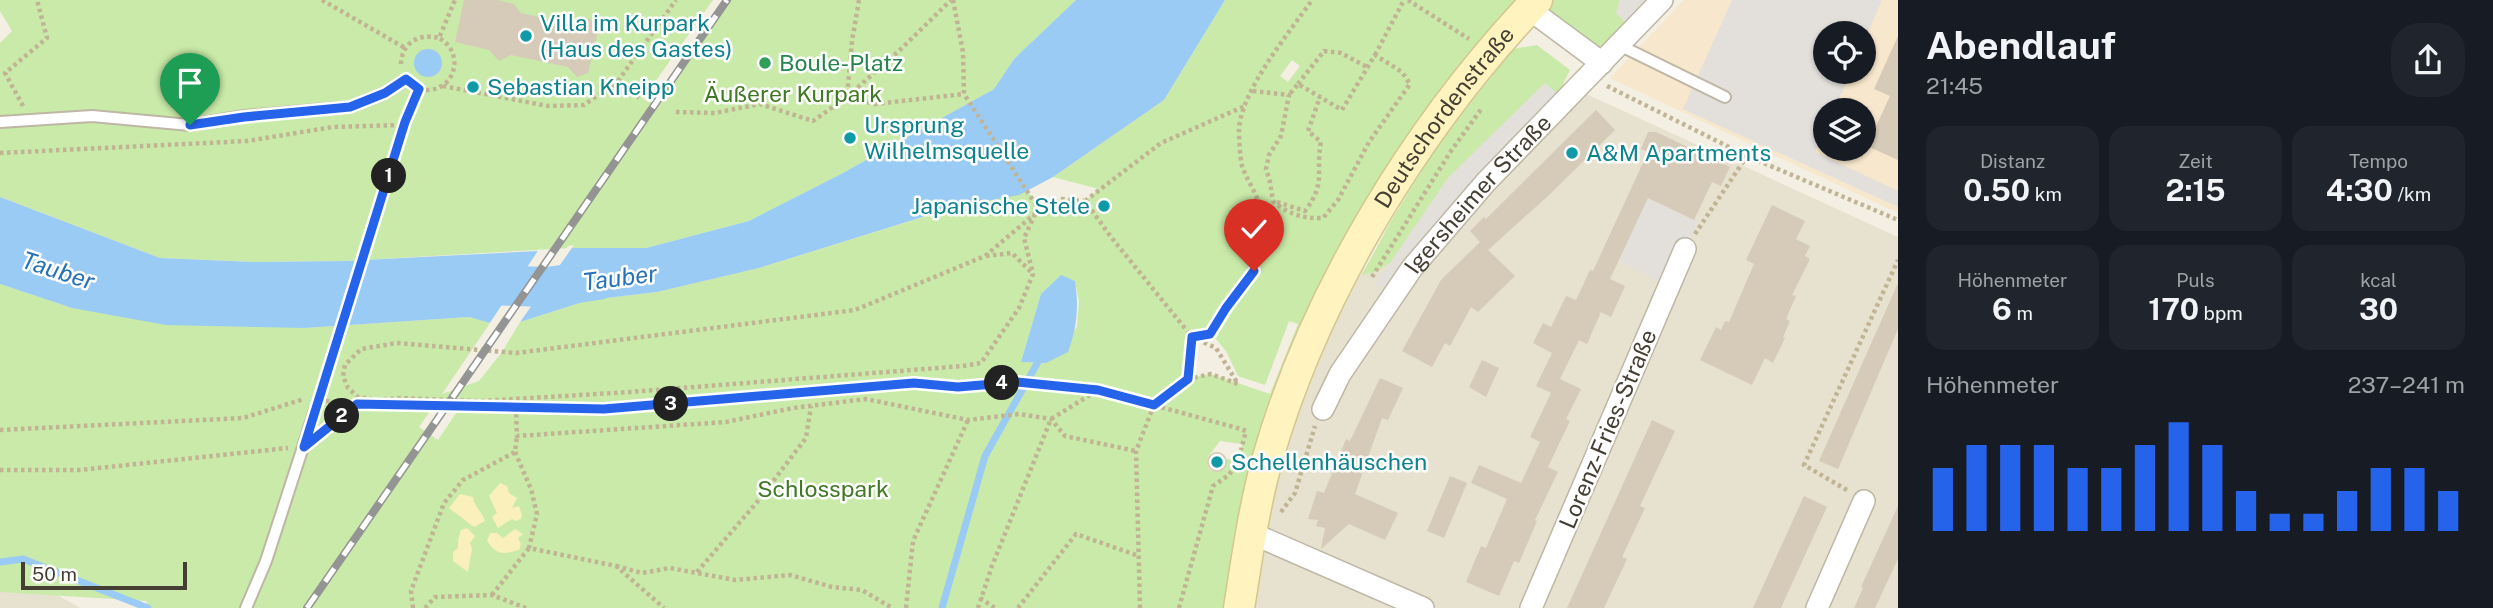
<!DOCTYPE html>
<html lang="de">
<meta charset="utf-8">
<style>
:root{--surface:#171b24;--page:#20242c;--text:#f1f3f6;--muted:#9ea1a6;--accent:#2563eb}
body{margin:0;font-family:"Public Sans",sans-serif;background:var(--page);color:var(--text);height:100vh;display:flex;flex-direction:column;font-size:26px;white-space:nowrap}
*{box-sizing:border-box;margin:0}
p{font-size:23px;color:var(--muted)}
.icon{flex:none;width:38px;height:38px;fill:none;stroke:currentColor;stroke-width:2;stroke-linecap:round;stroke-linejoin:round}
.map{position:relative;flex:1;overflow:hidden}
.drawer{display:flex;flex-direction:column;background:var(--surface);width:595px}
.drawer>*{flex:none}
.buttons{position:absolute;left:1813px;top:21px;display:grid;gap:14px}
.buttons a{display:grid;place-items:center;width:63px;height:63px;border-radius:50%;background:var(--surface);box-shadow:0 2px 5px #0004;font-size:35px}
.scale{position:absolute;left:21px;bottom:18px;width:166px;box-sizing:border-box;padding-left:7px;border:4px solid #453f33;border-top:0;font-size:19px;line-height:24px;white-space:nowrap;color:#453f33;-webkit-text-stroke:5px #fff;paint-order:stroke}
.pin{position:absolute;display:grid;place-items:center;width:60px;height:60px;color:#fff;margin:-72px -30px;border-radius:50% 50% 50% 0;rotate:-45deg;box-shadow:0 0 7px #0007}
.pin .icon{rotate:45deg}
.km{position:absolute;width:35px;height:35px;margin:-18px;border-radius:50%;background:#222;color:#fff;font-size:19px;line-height:35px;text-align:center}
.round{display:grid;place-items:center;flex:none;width:74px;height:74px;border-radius:28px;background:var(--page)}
.summary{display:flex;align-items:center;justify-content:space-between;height:119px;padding:0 28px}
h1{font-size:38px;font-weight:700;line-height:52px}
.figures{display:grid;grid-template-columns:repeat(3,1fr);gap:10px;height:119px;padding:7px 28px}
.figures div{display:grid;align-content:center;border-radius:18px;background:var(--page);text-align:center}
.figures b{font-size:30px;font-weight:700}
.figures small{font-size:19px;font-weight:400}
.figures p{font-size:19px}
.chart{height:196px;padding:14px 28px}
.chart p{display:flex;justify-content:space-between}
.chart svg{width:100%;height:126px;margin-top:7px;stroke:var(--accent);stroke-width:6}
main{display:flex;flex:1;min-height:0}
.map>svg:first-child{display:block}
.residential{fill:#e7e1d0}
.commercial{fill:#f7e7cc;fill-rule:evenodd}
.green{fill:#c9eaa8;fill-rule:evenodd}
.sand{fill:#faf0bb}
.parking{fill:#e3e0dc}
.water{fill:#9acbf4}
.pier{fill:#f3efe3}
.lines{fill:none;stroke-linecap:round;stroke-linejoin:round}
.stream{stroke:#9acbf4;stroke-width:7}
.river{stroke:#9acbf4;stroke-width:40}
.building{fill:#d5cbb8}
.lane-casing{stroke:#beb7a5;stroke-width:14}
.street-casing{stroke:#beb7a5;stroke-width:24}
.secondary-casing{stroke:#d5c68f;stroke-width:33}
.path{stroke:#c1b495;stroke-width:4.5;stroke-dasharray:3.5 3.5;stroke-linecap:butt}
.lane{stroke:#fff;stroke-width:10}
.street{stroke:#fff;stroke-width:21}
.secondary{stroke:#fff3c0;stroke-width:30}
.rail-casing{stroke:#949494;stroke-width:8}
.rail{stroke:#fff;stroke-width:5;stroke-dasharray:16;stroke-linecap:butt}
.path-bridge{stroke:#c1b495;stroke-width:4.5;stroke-dasharray:3.5 3.5;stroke-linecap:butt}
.route-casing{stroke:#fff;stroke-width:14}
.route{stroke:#2563eb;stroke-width:9}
.culture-dot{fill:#0f9aa8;stroke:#fff;stroke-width:2.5}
.leisure-dot{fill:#2e9e5b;stroke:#fff;stroke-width:2.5}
.labels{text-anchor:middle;stroke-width:5;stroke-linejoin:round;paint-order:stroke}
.culture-label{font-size:23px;fill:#0d838f;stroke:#fff;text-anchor:start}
.leisure-label{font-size:23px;fill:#27864d;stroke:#fff;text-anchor:start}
.park-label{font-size:23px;fill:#3f7923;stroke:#fff}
.street-label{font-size:23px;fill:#453f33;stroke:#fff}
.water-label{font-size:24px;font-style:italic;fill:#2672b6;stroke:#fff}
</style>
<main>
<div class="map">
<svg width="1898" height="608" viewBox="0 0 1898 608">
<rect width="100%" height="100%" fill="#f3efe3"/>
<!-- residential -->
<path class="residential" d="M1510,59l388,178v371h-650l19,-114 77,-196z
M13,570l67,38h-80v-33z"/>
<!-- commercial -->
<path class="commercial" d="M1684,0h214v213l-288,-135zM1825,33h39v39h-39zM1825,110h39v39h-39z"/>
<!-- green -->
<path class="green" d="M0,0h713l-70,99 12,5 72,-104h349l-62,59 -20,30 -153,85 -92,47 -103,27h-75l-226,13 -91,1 -94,-4 -160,-61v-154l12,-12 -12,-20z
M1225,0h395l-3,13 16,17 -31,33 -74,-54 -208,311 -81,288h-1090l-3,-7 -146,-9v-308l72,24 233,20 164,-11 21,6 -48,71 37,-13 23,-29 18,-30 69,-22 68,-8 102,-24 200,-62 66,-14 6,3 7,12 24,-8 23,2 14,-12 -46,-12 111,-77zM1292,60l8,6 -12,16 -8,-6zM1060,276l15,5 4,20 -2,26 -31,36 -25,-1 20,-68zM1236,295l-14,25 -6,19 10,12 12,25 27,9 24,-64 9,3 -28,70 -59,-20 -23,4 4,-41 18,-3zM435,404l26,2 -23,34 -19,-13zM1220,441l22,3 -2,10 -14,6 -1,7 -8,5 -7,-2 -3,-5 1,-8z
M1537,45l33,25 -12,24 -13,-11 -97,95 -57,84 -15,10 -14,3 29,-54 48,-78 74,-94z"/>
<!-- sand -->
<path class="sand" d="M500,483l7,3 2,7 8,5 -5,10 7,-2 3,9 -1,4 -6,2 -3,-2 -14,9 -6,-11 5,-4 -8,-17z
M460,494l13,3c1,10 9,14 12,24l-11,6 -25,-19z
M467,528l8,8 -5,7 2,6 -4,23 -15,-11v-9l5,-4v-8l3,-10z
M515,529l8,5 -5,4 3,6 -2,6c-15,4 -22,6 -32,-9l3,-8h7l6,5z"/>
<!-- parking -->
<path class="parking" d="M1620,0h42l-29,30 -17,-17z
M1732,0h150l-18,42v-9h-39v39h26l-17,38h-9v19l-10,23 83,39v16l-215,-98z
M1545,83l21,18 -170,192 -21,-8 73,-107z
M1648,198l51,24 -33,63 -48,-24z"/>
<!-- water -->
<path class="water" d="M1076,0h149l-61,100 -111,77 -34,18 -61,11 -199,62 -102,24 -68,8 -69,22 51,-74h75l103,-27 92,-47 153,-85 20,-30z
M414 63a14 14 0 1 1 28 0a14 14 0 1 1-28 0Z
M0,197l160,61 94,4 91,-1 193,-10 -48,72 -21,-6 -164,11 -139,-3 -94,-17 -72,-24z
M1061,275l14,6c4,26 2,46 -7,71l-22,11 -25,-1 20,-68z"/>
<!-- pier -->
<path class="pier" d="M574,245l-54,77 -2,3 -1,-5 51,-74z
M540,248l1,5 -48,72 -5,1z"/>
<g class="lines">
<!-- stream -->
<path class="stream" d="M0,562l23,-3 125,49
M942,608l43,-152 53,-94"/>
<!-- river -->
<path class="river" d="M461,284l86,3 51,-7"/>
</g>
<!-- building -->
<path class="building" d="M464,0h34l16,4 7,9 59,13 10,-8 8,13 -10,42 -11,4 -9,-10 -57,-12 -12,6 -10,-11 -34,-8z
M1898,36v124l-31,-14 23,-50 -16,-7z
M1596,110l19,20 -67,66 -60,54 27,26 -37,36 -7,-5 -21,39 -5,-3 -13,24 -30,-16 39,-71 39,-38 -10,-11 14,-14 2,2z
M1648,132h8l74,35 -9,19 -9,-4 -18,38 -46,-22 -38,81 15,7 -14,31 -10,-5 -14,32 -8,-4 -19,39 21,10 -15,30 4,2 -22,46 10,5 -23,48 2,1 -18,42 -5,-2 -15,35 -33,-14 15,-36 5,2 21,-49 -36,-16 8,-18 42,18 19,-41 -10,-5 21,-44 -15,-7 16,-33 -19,-10 10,-20 8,4 15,-31 10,4 14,-30 3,1 55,-119 -7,-3z
M1772,205l33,16 -9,18 14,7 -5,10 5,3 -18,36 4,1 -10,23 4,2 -7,16 2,1 -12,25 -8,-5 -13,27 -52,-25 16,-33 5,3 4,-9 4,1 25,-58 -8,-4z
M1898,283v46l-60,140 -19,-8z
M1482,360l17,8 -13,29 -17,-10z
M1380,378l23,10 -15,32 -6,-2 -27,76 43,19 -13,27 -36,-16 -28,25 4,-21 -9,-2 2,-6 -10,-1 9,-28 7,2 22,-54 4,2z
M1652,420l23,11 -35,75 5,2 -23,49 5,2 -23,49h-37z
M1207 462a10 10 0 1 1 20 0a10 10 0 1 1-20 0Z
M1450,476l17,7 -23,55 -17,-7z
M1804,496l23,11 -32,70 -14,31h-28z
M1898,506v53l-23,49h-21l9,-20 -2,-1z"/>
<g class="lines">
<defs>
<path id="lane" d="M1619,45l106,52
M0,122l92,-6 98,9 54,-9 106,-9 35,-14 21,-14
M246,608l20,-47 49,-151"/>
<g id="street">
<path d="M1529,9l73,54"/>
<path id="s1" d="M1323,409l17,-35 72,-106 74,-86 176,-182"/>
<path d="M1251,533l172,75"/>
<path d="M1531,608l154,-359"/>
<path d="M1817,608l47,-107"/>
</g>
<g id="secondary">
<path id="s2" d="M1239,608c8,-50 15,-102 29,-151 48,-166 150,-332 269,-457"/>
</g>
</defs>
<!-- lane casing -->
<use href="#lane" class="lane-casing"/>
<!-- street casing -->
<use href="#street" class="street-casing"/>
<!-- secondary casing -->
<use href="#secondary" class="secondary-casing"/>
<!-- path -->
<path class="path" d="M322,0l83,48
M859,0l-7,41 -5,56 54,-48 50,-49
M953,0l10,52 1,42 74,114
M1408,0l61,39
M1375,55l29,-55
M401,64c1,-21 17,-31 38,-26l16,-38
M618,81l58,-81
M1298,84l26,-33 17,2 26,14
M443,86l105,20 36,-1 34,-24 21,17
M1607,86l140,70 151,64
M419,89c34,8 49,-35 20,-51
M1253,91l36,4 -8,41 -12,19 -3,14 4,13 3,19c15,13 30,18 50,17l15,-18 31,-58 41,-58 -8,-12 -27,-17 -33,55 -44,-26 -9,11
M23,106l-18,-33 42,-35 -10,-38
M676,112l39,1 45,-9 53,17 34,-24 28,7 89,-10
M0,153l247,-12 86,-14 67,-2 5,-3
M385,192l20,-70 14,-32
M1085,201l76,-58 84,-37
M1277,202l28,9c22,-29 10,-38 16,-69l-13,-11 12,-34
M1036,213l-51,43 -130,54 -339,43 -119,-10 -36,6 -16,16 -2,11 5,12 10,9 19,3 22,-2 81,3 150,-9 333,-26 18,-3 38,-55 14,-34 -9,-36 14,-30 24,-9 23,2 26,36 81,100 24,11 22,36 -27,-10 -23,5
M1695,234l52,-78
M986,256l26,-3 20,20
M1372,277l79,-126 31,-43
M1193,336l17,-2c8,-12 15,-24 23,-36 26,-36 39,-51 25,-97 -4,-12 -12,-23 -16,-35 -2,-10 -3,-26 -3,-37 3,-40 50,-96 73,-129
M326,401l31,3 247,5 310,-26 44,4 59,-5 81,8 143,39 5,2 -5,19
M516,407l1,29 209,-14 67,-14 73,-9 102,21 51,-6 32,5 14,17 71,15
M326,429l31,-25
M0,430l243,-12 61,-19
M515,452l16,37 6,25 -8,34 87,18 48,42
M0,470h80l208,-22
M1847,490l-43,-25 94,-205
M1281,512l14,-19 20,-67
M616,566l26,7 28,-5 65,12 55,-5 42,12 30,3 30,18
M697,572l61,-71 48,-63 5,-32
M492,595l37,-47
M980,598l15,10
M413,608l-2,-17 33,-88 19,-23 52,-28 2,-16
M425,608l10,-11 57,-2 34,13
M906,608l7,-67 55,-121
M978,608l14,-42 59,-147 47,-29
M1018,608l58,-74 63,22
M1140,608l-4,-157 18,-46 34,-26 4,-42
M1179,608l34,-122 16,-11 9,-14"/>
<!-- lane -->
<use href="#lane" class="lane"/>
<!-- street -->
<use href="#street" class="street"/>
<!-- secondary -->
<use href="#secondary" class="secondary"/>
<defs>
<path id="rail" d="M307,608l420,-608"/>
</defs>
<!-- rail casing -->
<use href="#rail" class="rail-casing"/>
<!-- rail -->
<use href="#rail" class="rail"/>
<!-- path-bridge -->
<path class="path-bridge" d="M315,410l70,-218"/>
</g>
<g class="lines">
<defs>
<path id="route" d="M190,125l54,-8 106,-10 35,-14 21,-14 13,10 -14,33 -101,325 53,-43 247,5 310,-26 44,4 59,-5 81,8 56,15 34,-26 4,-42 18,-3 16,-26 28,-37"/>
</defs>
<!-- route casing -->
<use href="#route" class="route-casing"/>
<!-- route -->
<use href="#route" class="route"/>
</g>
<!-- markers -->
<g class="culture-dot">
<circle cx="526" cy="36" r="7"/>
<circle cx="473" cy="87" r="7"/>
<circle cx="850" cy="138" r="7"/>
<circle cx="1572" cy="153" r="7"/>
<circle cx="1104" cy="206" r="7"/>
<circle cx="1217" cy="462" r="7"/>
</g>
<circle class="leisure-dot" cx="765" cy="63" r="7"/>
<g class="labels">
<!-- culture labels -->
<g class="culture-label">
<text x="540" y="31">Villa im Kurpark<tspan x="540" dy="26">(Haus des Gastes)</tspan></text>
<text x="487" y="95">Sebastian Kneipp</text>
<text x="864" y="133">Ursprung<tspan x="864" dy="26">Wilhelmsquelle</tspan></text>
<text x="1586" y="161">A&amp;M Apartments</text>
<text x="1090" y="214" text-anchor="end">Japanische Stele</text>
<text x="1231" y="470">Schellenhäuschen</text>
</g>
<!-- leisure labels -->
<g class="leisure-label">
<text x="779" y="71">Boule-Platz</text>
</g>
<!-- park labels -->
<g class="park-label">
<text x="793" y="102">Äußerer Kurpark</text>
<text x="823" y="497">Schlosspark</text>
</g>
<!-- street labels -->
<g class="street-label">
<text dy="8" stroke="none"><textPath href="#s2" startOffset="539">Deutschordenstraße</textPath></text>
<text dy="8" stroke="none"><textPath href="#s1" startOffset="266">Igersheimer Straße</textPath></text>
<text transform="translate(1608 429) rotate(-67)" y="8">Lorenz-Fries-Straße</text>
</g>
<!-- water labels -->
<g class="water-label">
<text transform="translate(58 271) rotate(18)" y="8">Tauber</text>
<text transform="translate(620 278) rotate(-7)" y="8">Tauber</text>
</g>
</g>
</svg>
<div class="buttons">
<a><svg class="icon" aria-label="locate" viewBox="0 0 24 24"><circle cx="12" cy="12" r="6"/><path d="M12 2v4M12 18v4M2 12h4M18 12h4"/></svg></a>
<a><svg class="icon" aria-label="layers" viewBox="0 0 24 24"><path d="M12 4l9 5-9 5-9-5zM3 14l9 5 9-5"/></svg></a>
</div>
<div class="scale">50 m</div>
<div class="pin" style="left:190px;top:125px;background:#1e9e55"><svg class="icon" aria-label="arrive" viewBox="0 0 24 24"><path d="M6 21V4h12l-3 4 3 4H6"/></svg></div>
<div class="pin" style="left:1254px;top:271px;background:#d93025"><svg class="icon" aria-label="check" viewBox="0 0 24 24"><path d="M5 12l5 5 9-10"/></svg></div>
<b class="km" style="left:389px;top:176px">1</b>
<b class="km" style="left:342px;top:416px">2</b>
<b class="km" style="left:671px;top:404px">3</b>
<b class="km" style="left:1002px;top:383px">4</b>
</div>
<section class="drawer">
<div class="summary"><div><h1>Abendlauf</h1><p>21:45</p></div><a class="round"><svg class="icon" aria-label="share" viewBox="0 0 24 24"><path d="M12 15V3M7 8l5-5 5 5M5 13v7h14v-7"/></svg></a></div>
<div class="figures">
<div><p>Distanz</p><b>0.50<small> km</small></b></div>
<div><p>Zeit</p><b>2:15</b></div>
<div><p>Tempo</p><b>4:30<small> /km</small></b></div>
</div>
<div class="figures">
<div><p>Höhenmeter</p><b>6<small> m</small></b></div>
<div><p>Puls</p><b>170<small> bpm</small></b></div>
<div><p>kcal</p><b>30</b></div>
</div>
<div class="chart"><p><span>Höhenmeter</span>237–241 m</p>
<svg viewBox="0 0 160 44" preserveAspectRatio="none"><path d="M5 44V22M15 44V14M25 44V14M35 44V14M45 44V22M55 44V22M65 44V14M75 44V6M85 44V14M95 44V30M105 44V38M115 44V38M125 44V30M135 44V22M145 44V22M155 44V30"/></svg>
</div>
</section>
</main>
